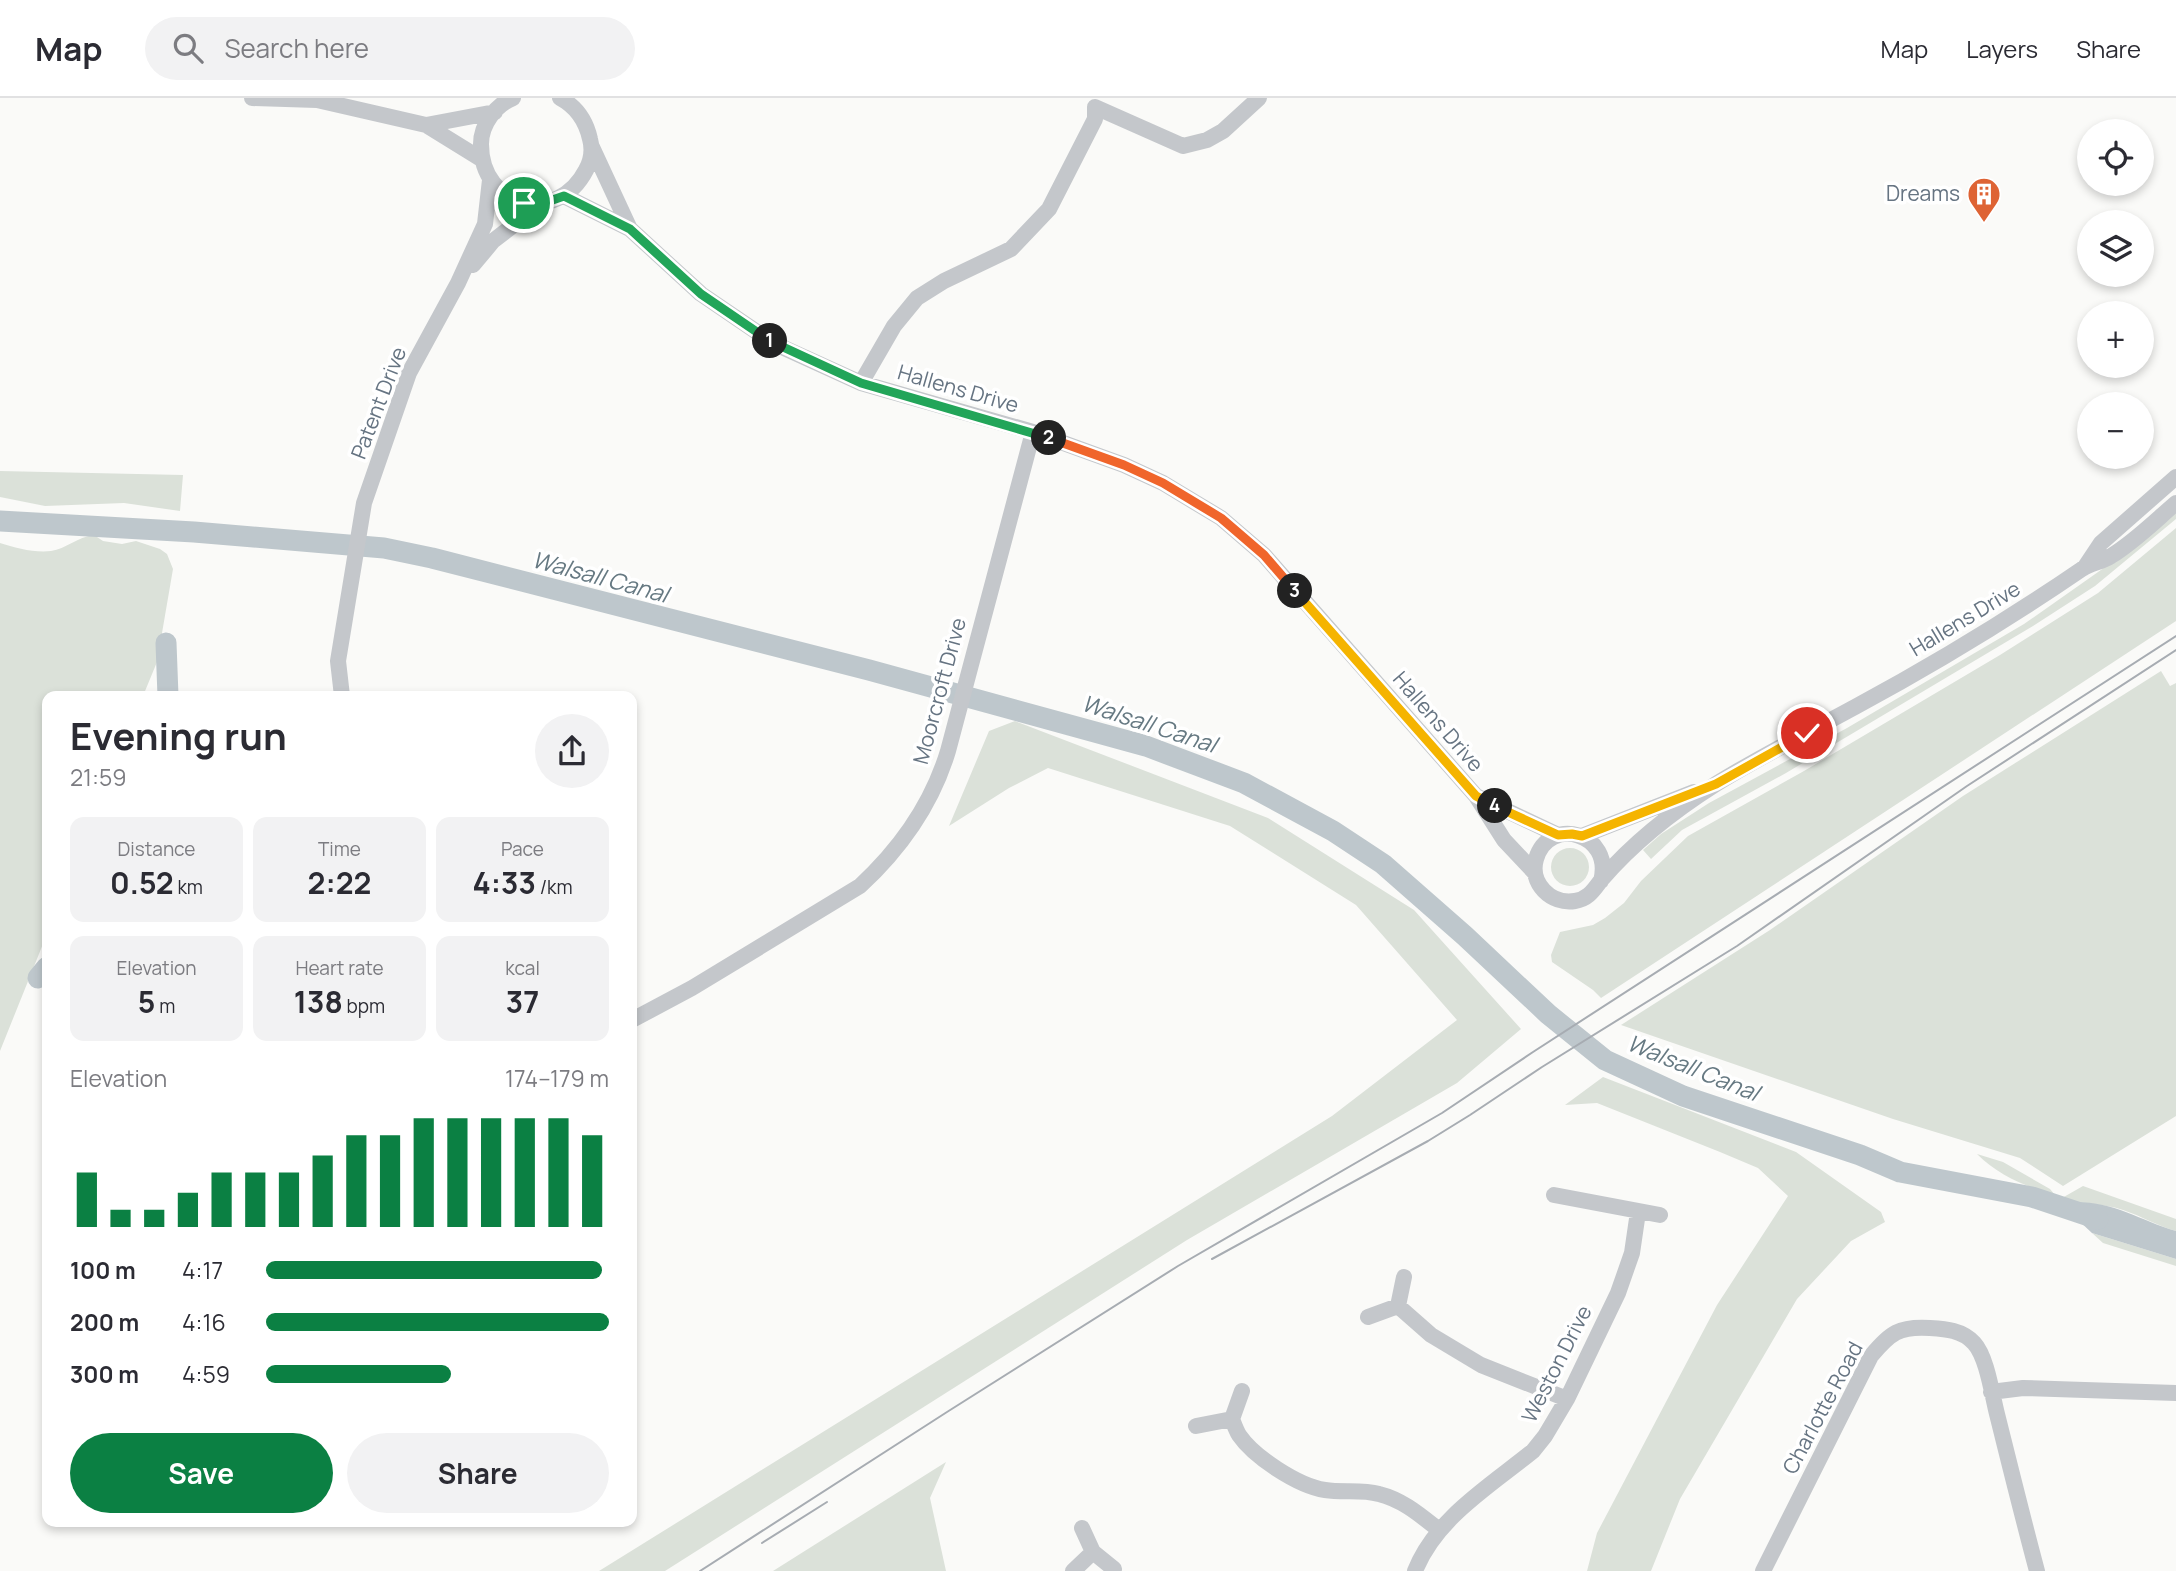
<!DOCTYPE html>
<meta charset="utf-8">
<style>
:root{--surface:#fff;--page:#f2f2f3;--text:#2b2b33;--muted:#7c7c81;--line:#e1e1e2;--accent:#0b8043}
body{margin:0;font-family:Manrope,sans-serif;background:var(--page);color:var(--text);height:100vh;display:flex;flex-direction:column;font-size:26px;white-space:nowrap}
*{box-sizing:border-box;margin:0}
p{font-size:23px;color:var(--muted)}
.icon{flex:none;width:38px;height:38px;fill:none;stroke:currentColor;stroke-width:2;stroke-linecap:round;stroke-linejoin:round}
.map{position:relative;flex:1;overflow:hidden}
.details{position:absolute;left:42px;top:593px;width:595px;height:836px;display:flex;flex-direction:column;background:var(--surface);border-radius:14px;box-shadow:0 4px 10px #0003}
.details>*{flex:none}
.controls{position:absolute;left:2077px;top:21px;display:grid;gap:14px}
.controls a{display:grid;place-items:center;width:77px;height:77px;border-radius:50%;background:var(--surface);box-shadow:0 4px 10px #0003;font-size:35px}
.pin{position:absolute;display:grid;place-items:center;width:60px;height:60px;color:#fff;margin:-30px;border:4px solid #fff;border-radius:50%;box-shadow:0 2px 7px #0007}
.km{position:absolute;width:35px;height:35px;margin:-18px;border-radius:50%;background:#222;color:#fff;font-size:19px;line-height:35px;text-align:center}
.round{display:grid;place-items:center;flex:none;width:74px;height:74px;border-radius:37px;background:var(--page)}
.summary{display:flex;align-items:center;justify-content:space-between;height:119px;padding:0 28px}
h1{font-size:38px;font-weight:700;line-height:52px}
.figures{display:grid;grid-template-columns:repeat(3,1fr);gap:10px;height:119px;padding:7px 28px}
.figures div{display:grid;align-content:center;border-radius:14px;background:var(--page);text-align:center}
.figures b{font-size:30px;font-weight:700}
.figures small{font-size:19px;font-weight:400}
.figures p{font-size:19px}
.chart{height:196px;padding:14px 28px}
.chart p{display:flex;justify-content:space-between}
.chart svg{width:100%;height:126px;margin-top:7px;stroke:var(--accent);stroke-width:6}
.action{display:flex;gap:14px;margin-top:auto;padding:14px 28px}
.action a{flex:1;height:80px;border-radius:42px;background:var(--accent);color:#fff;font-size:28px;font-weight:700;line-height:80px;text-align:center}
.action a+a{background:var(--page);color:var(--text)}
ul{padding:0 28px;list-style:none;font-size:23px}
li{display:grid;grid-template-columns:112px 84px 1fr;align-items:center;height:52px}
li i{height:18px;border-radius:9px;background:var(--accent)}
header{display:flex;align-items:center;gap:42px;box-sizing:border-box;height:98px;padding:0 35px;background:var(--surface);border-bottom:2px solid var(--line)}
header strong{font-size:33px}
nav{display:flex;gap:38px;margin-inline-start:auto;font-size:24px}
.search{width:490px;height:63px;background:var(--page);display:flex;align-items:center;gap:18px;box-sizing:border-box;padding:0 24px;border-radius:38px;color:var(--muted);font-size:26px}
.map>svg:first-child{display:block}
.green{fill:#dbe1d9}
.water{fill:#bec7cc}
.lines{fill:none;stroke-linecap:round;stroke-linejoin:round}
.canal{stroke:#bec7cc;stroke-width:21}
.minor{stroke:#c4c7cb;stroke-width:16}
.tram{stroke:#a7acb2;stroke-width:2}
.split-1-casing{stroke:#fff;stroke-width:14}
.split-2-casing{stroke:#fff;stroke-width:14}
.split-3-casing{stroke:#fff;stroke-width:14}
.split-4-casing{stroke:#fff;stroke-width:14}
.split-5-casing{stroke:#fff;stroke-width:14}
.split-1{stroke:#22a559;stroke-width:9}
.split-2{stroke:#22a559;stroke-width:9}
.split-3{stroke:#f0652b;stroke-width:9}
.split-4{stroke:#f5b400;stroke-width:9}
.split-5{stroke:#f5b400;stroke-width:9}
.labels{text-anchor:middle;stroke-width:7;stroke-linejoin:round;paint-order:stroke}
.poi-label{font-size:21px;fill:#667482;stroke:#fff;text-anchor:end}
.street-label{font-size:21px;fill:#667482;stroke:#fff}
.water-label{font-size:23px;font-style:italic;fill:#667982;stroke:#fff}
</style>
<header>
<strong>Map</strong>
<div class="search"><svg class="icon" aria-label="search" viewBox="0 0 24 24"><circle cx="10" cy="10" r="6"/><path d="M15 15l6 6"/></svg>Search here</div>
<nav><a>Map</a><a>Layers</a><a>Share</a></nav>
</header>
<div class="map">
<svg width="2176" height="1473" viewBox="0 0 2176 1473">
<rect width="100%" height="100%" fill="#fafaf8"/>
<!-- green -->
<path class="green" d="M0,373l183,4 -3,36 -56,-8 -79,3 -45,-9z
M2176,411v10l-81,67 -62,40 -247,147 -104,57 -31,29 -8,-9 18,-16 48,-31 138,-75 177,-104 84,-59z
M2176,430v93l-575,377 -8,-8 -41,-28 -1,-7 9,-23 33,-7 12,-7 19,-15 17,-22 47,-45 116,-65 196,-116 98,-62z
M94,437l9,6 19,3 14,-3 24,8 7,5 6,15 -16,93 -14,34h-96v238l-47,117v-508c15,5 35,10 51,8 15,-2 26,-14 43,-16z
M2161,573l9,15 6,-3v433l-113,70 -43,-28 -127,-39 -272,-94 149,-95 193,-134z
M1015,623l253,97 146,92 107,119 -64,54 -270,157 -522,331h-66l733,-455 125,-96 -101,-115 -126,-79 -182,-58 -39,20 -60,38 40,-95z
M1551 769a19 19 0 1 1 38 0a19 19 0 1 1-38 0Z
M1603,979l193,75 85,60 4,10 -34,19 -54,58 -117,200 -29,72h-64l10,-38 120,-228 71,-109 -30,-28 -38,-16 -123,-49 -32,2z
M1977,1056l26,8 47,27 5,6c-30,-9 -56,-19 -78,-41z
M2083,1088l93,33v12c-18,-5 -35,-15 -53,-21 -19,-7 -42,-5 -61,-12z
M2092,1135l84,26v7l-73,-23z
M946,1364l-16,36 16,73h-173z"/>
<!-- water -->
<path class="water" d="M2072,1104c42,-1 67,18 104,29v28l-84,-26 -15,-14 -8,-4z"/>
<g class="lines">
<!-- canal -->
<path class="canal" d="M0,423l194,11 190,16 48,10 437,112 277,76 98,37 89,48 50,33 82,72 83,78 57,46 78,36 177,59 40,17 132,25 66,22
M166,545l2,53
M38,880l9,-11"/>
<!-- minor -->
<path class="minor" d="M252,0l65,2 109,25
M513,0c-17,7 -32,26 -32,46 0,64 76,82 105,26 5,-9 7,-20 4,-31 -4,-18 -13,-32 -30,-41
M481,61l-55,-34 69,-13
M564,98l66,33 -38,-82
M630,131l71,65 72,49 88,40 172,49 91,33 39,18 58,35 43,37 212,241
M473,167l20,-24 48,-37
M861,285l33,-57 23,-28 27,-17 67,-32 38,-40 46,-90v-12l88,39 24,-6 16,-9 36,-33
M2085,469l16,-24 75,-66
M342,598l-4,-35 26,-158 45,-130 49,-90 27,-59 5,-44
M1582,738l112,-44
M1535,775l-31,-33 -28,-44 82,39
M1601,783c13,-48 -52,-66 -65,-22 -7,24 15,46 39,42 14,-2 19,-12 27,-22 32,-37 73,-69 114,-95 45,-28 93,-52 139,-77 78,-42 154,-88 227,-138 8,-6 20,-7 29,-13 23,-14 44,-35 65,-53
M632,922l60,-32 168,-102c40,-37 72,-82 88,-135l85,-319
M1554,1097l106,20
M1398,1208l6,-29
M1368,1219l30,-11 33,29 50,30 86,34
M1242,1293l-10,28c2,5 4,11 7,16 15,22 59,51 86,55 18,3 36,-1 54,4 24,6 41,21 60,36
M1991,1294l32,-4 153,5
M1196,1328l36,-7
M1093,1454l21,17
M1073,1473l20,-19 -11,-24
M1415,1473c21,-53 75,-85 118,-120l12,-15 22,-37 51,-106 14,-40 6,-41
M1763,1473l108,-215c19,-23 28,-30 59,-28 16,1 32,2 44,15 13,14 18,52 23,71 13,52 26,105 40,157"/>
<!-- tram -->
<path class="tram" d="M1212,1161l216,-118 42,-26 72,-48 195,-121 230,-160 209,-136
M762,1445l65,-41
M700,1473l247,-159 231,-146 264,-153 91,-61 643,-416"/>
</g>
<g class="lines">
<defs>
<path id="split-1" d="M524,105l17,1 23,-8 66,33 71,65 69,47"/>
<path id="split-2" d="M770,243l91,42 188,55"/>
<path id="split-3" d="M1049,340l75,27 39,18 58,35 43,37 31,36"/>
<path id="split-4" d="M1295,493l181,205 19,10"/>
<path id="split-5" d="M1495,708l63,29 14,-1 10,2 134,-52 91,-51"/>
</defs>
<!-- split-1 casing -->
<use href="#split-1" class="split-1-casing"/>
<!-- split-2 casing -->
<use href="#split-2" class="split-2-casing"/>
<!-- split-3 casing -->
<use href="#split-3" class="split-3-casing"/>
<!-- split-4 casing -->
<use href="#split-4" class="split-4-casing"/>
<!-- split-5 casing -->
<use href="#split-5" class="split-5-casing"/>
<!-- split-1 -->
<use href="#split-1" class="split-1"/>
<!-- split-2 -->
<use href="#split-2" class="split-2"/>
<!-- split-3 -->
<use href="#split-3" class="split-3"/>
<!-- split-4 -->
<use href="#split-4" class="split-4"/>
<!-- split-5 -->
<use href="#split-5" class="split-5"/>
</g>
<!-- icons -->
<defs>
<symbol id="building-pin" viewBox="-11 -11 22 30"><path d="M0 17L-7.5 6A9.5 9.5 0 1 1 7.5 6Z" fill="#de6334" stroke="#fff"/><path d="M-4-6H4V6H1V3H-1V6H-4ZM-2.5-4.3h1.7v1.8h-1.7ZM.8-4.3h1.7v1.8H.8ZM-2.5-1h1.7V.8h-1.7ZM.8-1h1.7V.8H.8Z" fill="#fff"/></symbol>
</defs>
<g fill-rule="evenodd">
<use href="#building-pin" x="1965" y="77" width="38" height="52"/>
</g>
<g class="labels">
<!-- poi labels -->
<g class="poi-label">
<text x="1960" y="103">Dreams</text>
</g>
<!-- street labels -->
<g class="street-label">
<text transform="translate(958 291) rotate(16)" y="7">Hallens Drive</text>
<text transform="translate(379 305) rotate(-69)" y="7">Patent Drive</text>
<text transform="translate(1965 521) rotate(-31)" y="7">Hallens Drive</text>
<text transform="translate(940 593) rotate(-75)" y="7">Moorcroft Drive</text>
<text transform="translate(1438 624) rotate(49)" y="7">Hallens Drive</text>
<text transform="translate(1557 1266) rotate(-63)" y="7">Weston Drive</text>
<text transform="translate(1823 1310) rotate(-62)" y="7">Charlotte Road</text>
</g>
<!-- water labels -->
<g class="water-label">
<text transform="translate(600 479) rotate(15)" y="8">Walsall Canal</text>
<text transform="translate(1149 626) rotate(18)" y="8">Walsall Canal</text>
<text transform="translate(1693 970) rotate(22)" y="8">Walsall Canal</text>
</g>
</g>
</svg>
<div class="controls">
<a><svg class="icon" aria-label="locate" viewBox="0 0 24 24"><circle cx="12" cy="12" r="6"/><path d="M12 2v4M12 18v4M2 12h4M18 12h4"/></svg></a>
<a><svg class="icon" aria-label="layers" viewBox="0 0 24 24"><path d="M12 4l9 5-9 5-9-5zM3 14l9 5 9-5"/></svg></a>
<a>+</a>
<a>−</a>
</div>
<div class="pin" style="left:524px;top:105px;background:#1e9e55"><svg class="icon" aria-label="arrive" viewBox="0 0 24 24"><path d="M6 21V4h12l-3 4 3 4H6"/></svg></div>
<div class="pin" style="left:1807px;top:635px;background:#d93025"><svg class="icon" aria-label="check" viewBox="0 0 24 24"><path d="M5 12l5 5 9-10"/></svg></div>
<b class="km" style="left:770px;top:243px">1</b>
<b class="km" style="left:1049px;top:340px">2</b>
<b class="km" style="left:1295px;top:493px">3</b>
<b class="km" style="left:1495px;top:708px">4</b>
<section class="details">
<div class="summary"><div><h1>Evening run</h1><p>21:59</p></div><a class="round"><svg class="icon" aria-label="share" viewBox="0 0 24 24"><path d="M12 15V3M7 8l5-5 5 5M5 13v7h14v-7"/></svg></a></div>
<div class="figures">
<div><p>Distance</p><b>0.52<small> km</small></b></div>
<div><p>Time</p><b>2:22</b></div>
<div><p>Pace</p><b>4:33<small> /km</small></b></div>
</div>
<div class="figures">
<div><p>Elevation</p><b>5<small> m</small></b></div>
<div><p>Heart rate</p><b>138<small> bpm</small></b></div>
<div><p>kcal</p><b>37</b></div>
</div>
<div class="chart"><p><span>Elevation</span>174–179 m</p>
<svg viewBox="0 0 160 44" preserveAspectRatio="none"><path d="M5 44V25M15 44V38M25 44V38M35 44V32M45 44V25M55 44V25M65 44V25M75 44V19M85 44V12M95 44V12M105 44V6M115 44V6M125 44V6M135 44V6M145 44V6M155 44V12"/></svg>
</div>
<ul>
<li><b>100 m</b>4:17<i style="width:98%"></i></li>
<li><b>200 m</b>4:16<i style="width:100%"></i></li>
<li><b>300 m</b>4:59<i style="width:54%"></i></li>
</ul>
<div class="action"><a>Save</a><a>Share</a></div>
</section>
</div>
